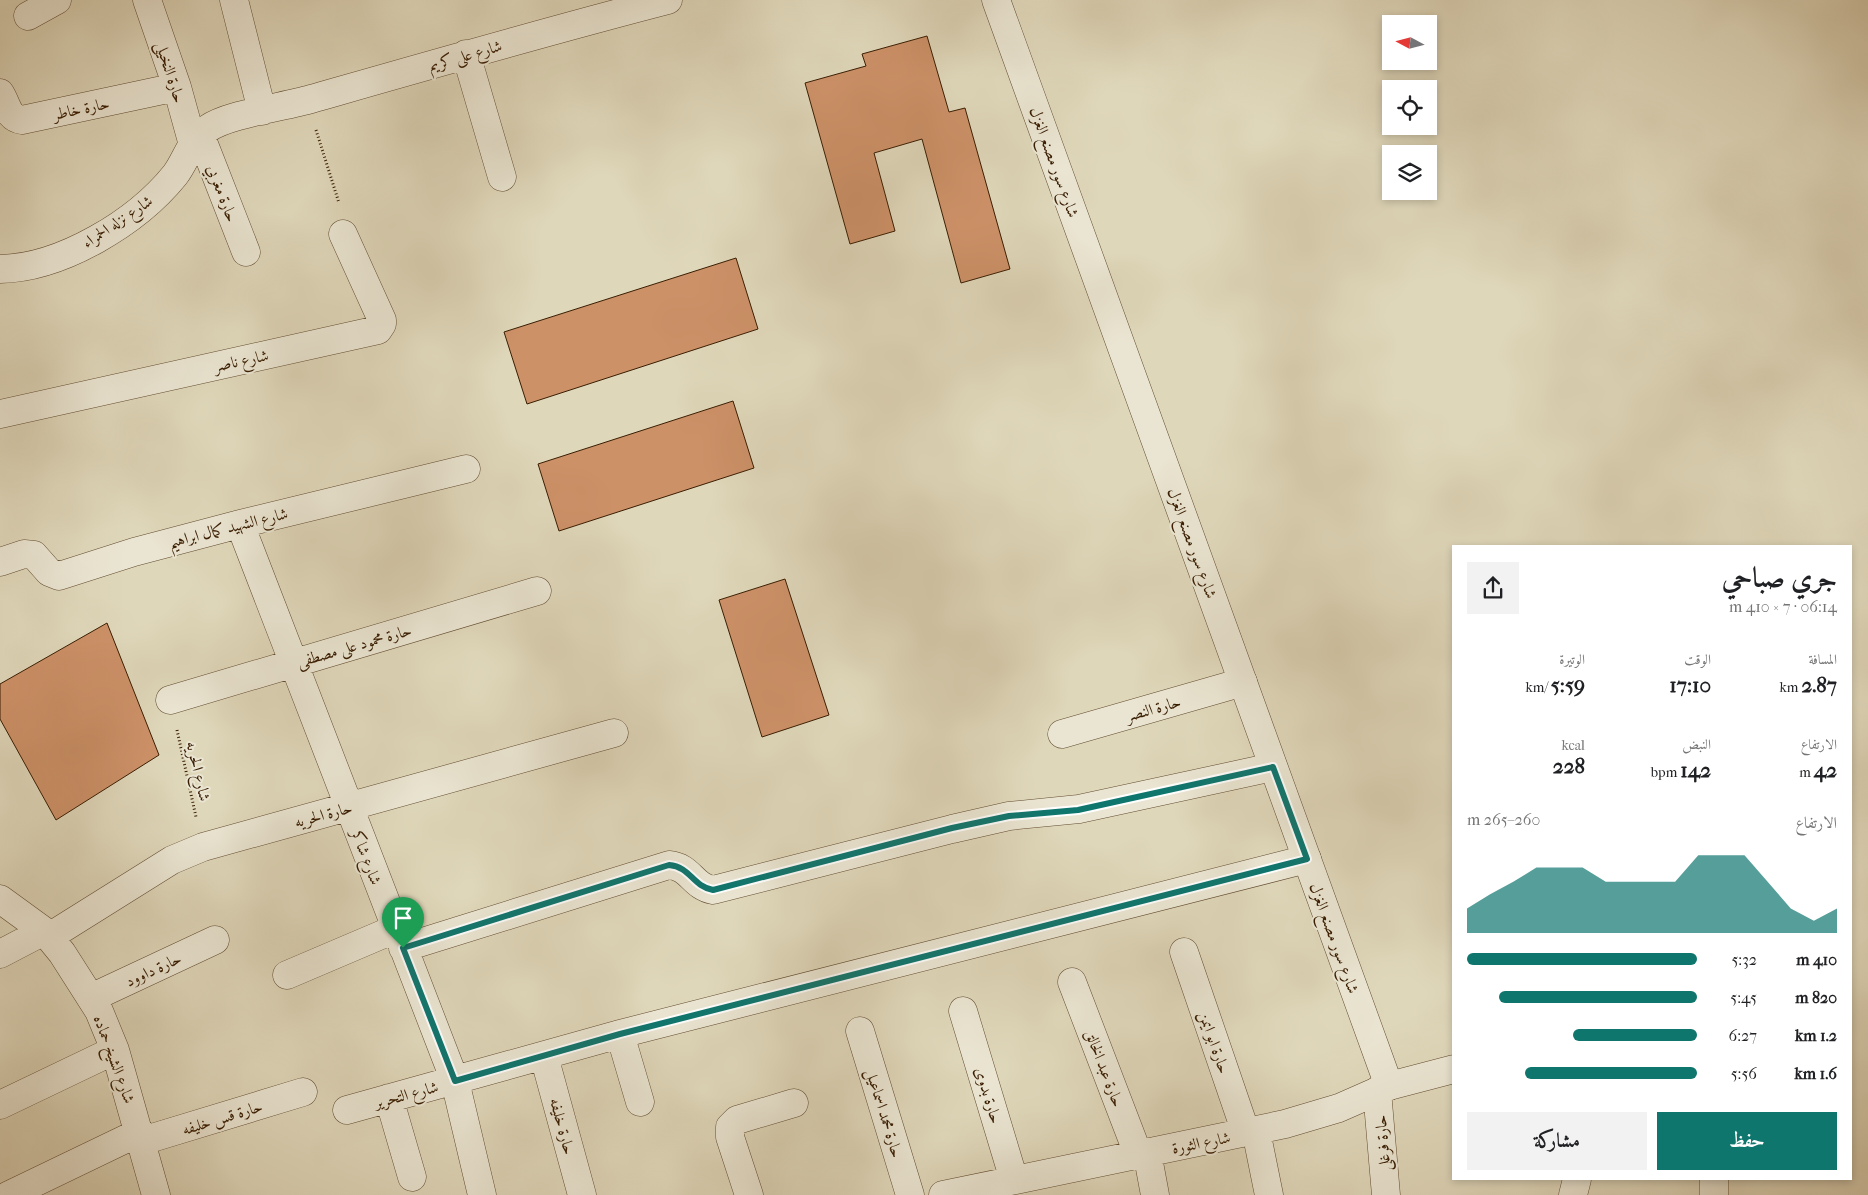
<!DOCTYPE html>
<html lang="ar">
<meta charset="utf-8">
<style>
:root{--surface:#fff;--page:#f2f2f2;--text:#202124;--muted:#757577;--accent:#0f766e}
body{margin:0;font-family:"IM FELL French Canon",Amiri,serif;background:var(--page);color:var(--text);direction:rtl;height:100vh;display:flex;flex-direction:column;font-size:19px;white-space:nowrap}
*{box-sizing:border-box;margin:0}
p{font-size:16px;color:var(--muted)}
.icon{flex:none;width:28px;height:28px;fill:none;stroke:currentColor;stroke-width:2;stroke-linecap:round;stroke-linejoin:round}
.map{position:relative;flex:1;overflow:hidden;direction:ltr}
.sheet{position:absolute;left:1452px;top:545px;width:400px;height:635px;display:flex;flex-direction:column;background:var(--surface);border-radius:0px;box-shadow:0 2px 8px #0003;direction:rtl}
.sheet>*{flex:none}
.needle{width:32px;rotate:277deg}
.controls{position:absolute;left:1382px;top:15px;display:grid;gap:10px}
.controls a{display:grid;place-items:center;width:55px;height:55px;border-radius:0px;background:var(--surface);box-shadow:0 2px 8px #0003;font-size:25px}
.pin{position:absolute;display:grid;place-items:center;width:42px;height:42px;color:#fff;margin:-51px -21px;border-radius:50% 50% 50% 0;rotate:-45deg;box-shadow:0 0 5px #0007}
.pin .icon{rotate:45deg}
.round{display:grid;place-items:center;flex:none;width:52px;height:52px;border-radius:0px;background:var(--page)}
.head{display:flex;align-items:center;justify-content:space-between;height:85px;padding:0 15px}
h1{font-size:28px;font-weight:700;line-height:38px}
.stats{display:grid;grid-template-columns:repeat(3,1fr);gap:8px;height:85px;padding:5px 15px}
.stats div{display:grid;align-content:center}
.stats b{font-size:21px;font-weight:700}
.stats small{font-size:14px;font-weight:400}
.stats p{font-size:14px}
.chart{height:140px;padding:10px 15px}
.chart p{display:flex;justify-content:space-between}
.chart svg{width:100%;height:90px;margin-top:5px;fill:var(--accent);opacity:.7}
.primary-button{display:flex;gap:10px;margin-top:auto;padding:10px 15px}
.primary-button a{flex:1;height:58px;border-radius:0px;background:var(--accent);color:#fff;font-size:20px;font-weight:700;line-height:58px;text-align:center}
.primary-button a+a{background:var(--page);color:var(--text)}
ul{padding:0 15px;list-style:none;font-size:16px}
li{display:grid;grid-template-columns:80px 60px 1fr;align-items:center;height:38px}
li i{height:12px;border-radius:6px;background:var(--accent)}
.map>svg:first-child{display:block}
.building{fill:#cd9168;stroke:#391d02}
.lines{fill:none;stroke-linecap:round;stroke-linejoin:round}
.minor-casing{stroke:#624c30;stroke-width:29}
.tertiary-casing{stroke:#624c30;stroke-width:29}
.path{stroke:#391d02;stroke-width:3;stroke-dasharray:1 2.5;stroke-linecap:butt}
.minor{stroke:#eae5d2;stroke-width:28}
.tertiary{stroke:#eae5d2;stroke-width:28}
.route-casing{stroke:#fff;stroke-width:10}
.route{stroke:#0f766e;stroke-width:6}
.labels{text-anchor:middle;stroke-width:4;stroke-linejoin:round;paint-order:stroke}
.street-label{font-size:16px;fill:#391d02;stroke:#eae5d2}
</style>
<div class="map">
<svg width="1868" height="1195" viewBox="0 0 1868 1195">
<rect width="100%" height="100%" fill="#dfd7ba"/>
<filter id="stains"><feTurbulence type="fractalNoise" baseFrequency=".004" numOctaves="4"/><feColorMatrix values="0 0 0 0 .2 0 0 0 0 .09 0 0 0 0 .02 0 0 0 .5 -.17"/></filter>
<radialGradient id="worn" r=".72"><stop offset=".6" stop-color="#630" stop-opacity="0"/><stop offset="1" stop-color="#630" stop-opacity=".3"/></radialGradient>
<!-- building -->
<path class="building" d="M927,36l22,76 16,-4 45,161 -49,14 -39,-144 -48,14 21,78 -45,13 -45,-161 61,-17 -4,-12z
M736,258l22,71 -231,75 -23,-72z
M733,401l21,67 -195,63 -21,-67z
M785,579l44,136 -67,22 -43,-137z
M107,623l52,132 -103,65 -56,-101v-35z"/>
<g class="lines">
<defs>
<path id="minor" d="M147,0l30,87 16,58
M234,0l28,111
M28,16l29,-16
M466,54l36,123
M0,93c7,10 7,25 22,27l155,-33
M200,134l46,118
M0,269c62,-1 137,-47 175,-94 11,-14 16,-36 32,-46 21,-15 77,-22 104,-30 119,-34 237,-68 357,-99
M0,414l378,-84 4,-6v-4l-39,-86
M240,524l215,557 27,114
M0,562l24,-8 10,1 15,17 10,4 75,-24 106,-28 226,-55
M170,700l367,-109
M1062,734l181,-52
M0,899l44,32 18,22 37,58 16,39 41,145
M49,937l123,-77 31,-13 411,-114
M403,948l266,-83c22,2 23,21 44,25l239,-61 57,-13 70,-7 194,-42
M1184,952l62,181
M0,954l44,-23
M287,975l108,-46
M1072,982l66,172
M91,998l124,-58
M963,1011l51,169
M860,1031l50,164
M620,1034l20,68
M544,1056l38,139
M1377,1091l9,104
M389,1098l23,79
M0,1105l115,-55
M347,1110l273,-76 687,-175
M1256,1131l13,64
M142,1141l161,-49
M1147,1152l8,43
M9,1195l131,-63
M749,1195l-19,-58v-10l7,-7 57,-17
M943,1195l342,-71 54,-16 50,-22 65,-17
M1573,1195l4,-16"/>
<path id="tertiary" d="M996,0l393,1086
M1714,1179v16"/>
</defs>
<!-- minor casing -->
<use href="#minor" class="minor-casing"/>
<!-- tertiary casing -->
<use href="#tertiary" class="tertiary-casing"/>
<!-- path -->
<path class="path" d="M316,130l23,73
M177,730l19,87"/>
<!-- minor -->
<use href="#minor" class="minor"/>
<!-- tertiary -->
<use href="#tertiary" class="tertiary"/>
</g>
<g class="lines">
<defs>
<path id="route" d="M1273,767l34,92 -687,175 -165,47 -52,-133 266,-83c22,2 23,21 44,25l239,-62 57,-12 69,-6z"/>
</defs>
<!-- route casing -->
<use href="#route" class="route-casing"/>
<!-- route -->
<use href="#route" class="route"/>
</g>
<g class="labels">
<!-- street labels -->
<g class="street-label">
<text transform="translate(465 55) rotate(-16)" y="6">شارع على كريم</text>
<text transform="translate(171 72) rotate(72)" y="6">حارة النخيلى</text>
<text transform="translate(81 108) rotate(-12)" y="6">حارة خاطر</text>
<text transform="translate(1055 162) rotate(70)" y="6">شارع سور مصنع الغزل</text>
<text transform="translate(223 193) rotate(69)" y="6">حارة مغربي</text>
<text transform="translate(117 221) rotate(-34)" y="6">شارع نزله الحمراء</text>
<text transform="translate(241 360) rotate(-12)" y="6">شارع ناصر</text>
<text transform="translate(228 527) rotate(-14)" y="6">شارع الشهيد كمال ابراهيم</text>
<text transform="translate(1193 543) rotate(70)" y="6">شارع سور مصنع الغزل</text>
<text transform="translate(354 645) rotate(-16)" y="6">حارة محمود على مصطفى</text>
<text transform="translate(1153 708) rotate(-16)" y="6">حارة النصر</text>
<text transform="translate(199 771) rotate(77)" y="6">شارع الحريه</text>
<text transform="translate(323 814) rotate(-15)" y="6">حارة الحريه</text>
<text transform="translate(367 857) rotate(69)" y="6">شارع شاكر</text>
<text transform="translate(1335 938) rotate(70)" y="6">شارع سور مصنع الغزل</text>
<text transform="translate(153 969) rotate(-25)" y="6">حارة داوود</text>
<text transform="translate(1215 1042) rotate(71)" y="6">حارة ابو ايمن</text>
<text transform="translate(115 1059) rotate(70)" y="6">شارع الشيخ حماده</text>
<text transform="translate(1105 1068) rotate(69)" y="6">حارة عبد الخالق</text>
<text transform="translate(406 1094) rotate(-15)" y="6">شارع التحرير</text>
<text transform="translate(989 1095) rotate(73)" y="6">حارة بدوى</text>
<text transform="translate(885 1113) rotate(73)" y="6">حارة محمد اسماعيل</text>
<text transform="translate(222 1117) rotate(-17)" y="6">حارة قس خليفه</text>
<text transform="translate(563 1126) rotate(75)" y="6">حارة خليفه</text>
<text transform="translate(1201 1142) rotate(-11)" y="6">شارع الثورة</text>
<text transform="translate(1382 1143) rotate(-95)" y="6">حارة فرغلى</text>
</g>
</g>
<rect width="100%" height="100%" filter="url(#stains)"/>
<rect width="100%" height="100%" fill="url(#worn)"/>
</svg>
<div class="controls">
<a><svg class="needle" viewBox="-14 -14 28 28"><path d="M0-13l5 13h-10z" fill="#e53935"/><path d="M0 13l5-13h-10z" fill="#757577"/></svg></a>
<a><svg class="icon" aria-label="locate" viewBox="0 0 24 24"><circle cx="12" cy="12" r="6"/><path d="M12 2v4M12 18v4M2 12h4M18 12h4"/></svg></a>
<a><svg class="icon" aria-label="layers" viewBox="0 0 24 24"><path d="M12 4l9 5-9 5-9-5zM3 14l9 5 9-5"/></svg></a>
</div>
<div class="pin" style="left:403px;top:948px;background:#1e9e55"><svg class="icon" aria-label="arrive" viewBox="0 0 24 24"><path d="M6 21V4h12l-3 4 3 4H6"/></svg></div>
<section class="sheet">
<div class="head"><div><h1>جري صباحي</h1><p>06:14 · 7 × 410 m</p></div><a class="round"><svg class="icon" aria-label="share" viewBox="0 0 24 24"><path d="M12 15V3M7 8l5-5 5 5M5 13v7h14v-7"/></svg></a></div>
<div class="stats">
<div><p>المسافة</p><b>2.87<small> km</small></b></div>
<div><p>الوقت</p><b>17:10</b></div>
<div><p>الوتيرة</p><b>5:59<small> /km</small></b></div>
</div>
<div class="stats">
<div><p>الارتفاع</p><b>42<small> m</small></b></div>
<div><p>النبض</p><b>142<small> bpm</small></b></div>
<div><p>kcal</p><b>228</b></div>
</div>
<div class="chart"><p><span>الارتفاع</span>260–265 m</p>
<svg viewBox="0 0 160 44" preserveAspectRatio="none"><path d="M0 44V32L10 25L20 19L30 12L40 12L50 12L60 19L70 19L80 19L90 19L100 6L110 6L120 6L130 19L140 32L150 38L160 32V44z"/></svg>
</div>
<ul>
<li><b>410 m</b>5:32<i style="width:100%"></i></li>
<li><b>820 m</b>5:45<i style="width:86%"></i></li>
<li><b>1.2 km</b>6:27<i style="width:54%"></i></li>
<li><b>1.6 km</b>5:56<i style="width:75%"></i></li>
</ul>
<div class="primary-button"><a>حفظ</a><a>مشاركة</a></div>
</section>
</div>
